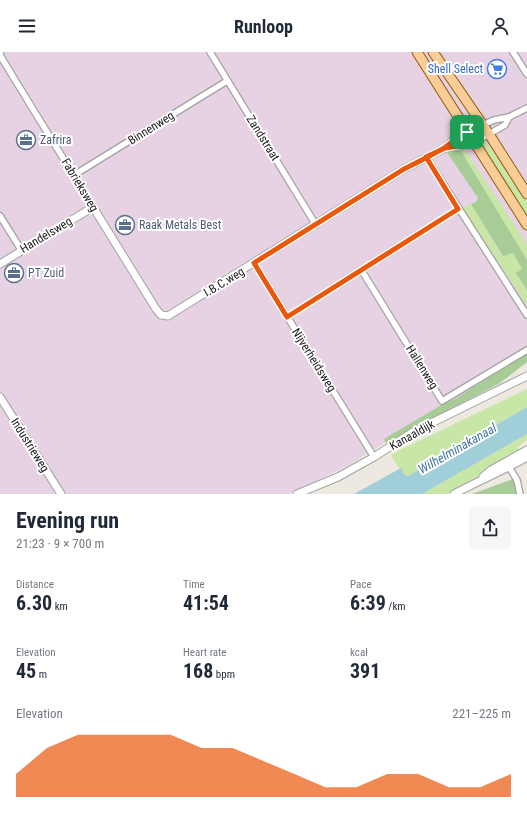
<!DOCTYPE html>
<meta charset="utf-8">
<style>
:root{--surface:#fff;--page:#f6f6f7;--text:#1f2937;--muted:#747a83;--accent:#ea580c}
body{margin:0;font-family:"Roboto Condensed",sans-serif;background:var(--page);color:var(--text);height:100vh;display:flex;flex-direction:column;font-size:15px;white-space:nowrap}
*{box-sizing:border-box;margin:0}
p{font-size:13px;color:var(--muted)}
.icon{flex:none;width:22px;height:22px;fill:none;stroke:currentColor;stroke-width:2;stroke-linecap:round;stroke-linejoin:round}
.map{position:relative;height:442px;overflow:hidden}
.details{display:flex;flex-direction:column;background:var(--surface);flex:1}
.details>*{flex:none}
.pin{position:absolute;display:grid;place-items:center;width:34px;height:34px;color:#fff;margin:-17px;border-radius:8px;box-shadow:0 2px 6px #0006}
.round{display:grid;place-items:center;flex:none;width:42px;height:42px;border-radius:6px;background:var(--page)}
.overview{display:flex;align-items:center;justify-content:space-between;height:68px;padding:0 16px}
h1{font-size:22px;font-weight:700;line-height:30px}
.metrics{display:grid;grid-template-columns:repeat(3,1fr);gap:6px;height:68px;padding:4px 16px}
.metrics div{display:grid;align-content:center}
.metrics b{font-size:20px;font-weight:700}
.metrics small{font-size:11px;font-weight:400}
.metrics p{font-size:11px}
.chart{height:112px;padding:8px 16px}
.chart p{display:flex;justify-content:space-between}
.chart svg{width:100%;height:72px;margin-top:4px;fill:var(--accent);opacity:.7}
header{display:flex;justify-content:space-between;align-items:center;height:52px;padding:0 16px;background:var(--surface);font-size:18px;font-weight:700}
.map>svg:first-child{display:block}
.industrial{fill:#e6d2e3}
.grass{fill:#c8e7a6}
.forest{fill:#a7cc95}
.water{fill:#a0cfda}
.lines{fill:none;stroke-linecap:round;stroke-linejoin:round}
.minor-casing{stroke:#a2a2a2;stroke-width:8}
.tertiary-casing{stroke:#a2a2a2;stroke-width:9}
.primary-casing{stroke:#905c02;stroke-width:11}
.minor{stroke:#fff;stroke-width:5.5}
.tertiary{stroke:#fff;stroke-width:7}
.primary{stroke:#facc98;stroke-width:9}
.route-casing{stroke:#fff;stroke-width:8}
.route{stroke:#ea580c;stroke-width:5}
.labels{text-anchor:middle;stroke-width:4;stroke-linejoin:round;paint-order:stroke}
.shop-label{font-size:12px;fill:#366cbe;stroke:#fff;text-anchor:end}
.street-label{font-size:12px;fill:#1b1b1b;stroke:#fff}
.service-label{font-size:12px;fill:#4e5e75;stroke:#fff;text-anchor:start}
.water-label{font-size:13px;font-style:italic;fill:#4777a0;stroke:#fff}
</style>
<header><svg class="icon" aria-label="menu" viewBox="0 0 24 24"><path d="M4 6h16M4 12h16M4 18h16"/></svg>Runloop<svg class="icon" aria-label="person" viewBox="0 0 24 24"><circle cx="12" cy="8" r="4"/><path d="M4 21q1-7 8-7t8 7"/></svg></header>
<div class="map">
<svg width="527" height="442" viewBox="0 0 527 442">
<rect width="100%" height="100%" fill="#ede8e0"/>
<!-- industrial -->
<path class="industrial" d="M0,0h527v304l-182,111 -56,27h-289z"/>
<!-- grass -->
<path class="grass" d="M484,87l43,62v16l-47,-74 -1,-2z
M465,98l62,94v16l-66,-109z
M471,152l31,52 11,-3 9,16 -6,4 11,17v15l-65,-97z
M527,337v18l-119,69c-6,-3 -14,-15 -17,-21l7,-4z
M527,382v6l-10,7 4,5 -74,42h-25z"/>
<!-- forest -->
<path class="forest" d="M446,99h15l66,109v30l-11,-17 6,-4 -9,-16 -10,3 -32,-52 5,-2 2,-4z
M527,301v9l-27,21 -114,60 -2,-4 59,-35 12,-5z
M513,427l3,6 2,9h-46z"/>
<!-- water -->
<path class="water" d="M527,355v27l-105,60h-68l47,-26 3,6 4,2z"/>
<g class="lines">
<defs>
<path id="minor" d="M0,0l1,5 92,150
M210,0l106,173
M513,0l14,22
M483,73l11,-5 15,-3 18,-9
M489,82l16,-9 4,-8
M426,105l101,158
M74,123l153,-94
M0,164l22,35
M254,211l120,194
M362,219l80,130 85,-51
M287,265l171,-108
M507,412l10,16 3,14"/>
<path id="tertiary" d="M445,96l18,-3 26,-11
M0,212l93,-57 63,102 5,6 7,1 236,-147 41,-21 13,-12 25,-11
M0,345l61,97
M483,425l8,-7 36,-20
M297,442l41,-17 36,-20 39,-25 114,-56
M454,442c24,-13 49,-23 73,-37"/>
<path id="primary" d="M417,0l110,173
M433,0l56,82 38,60"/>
</defs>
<!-- minor casing -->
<use href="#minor" class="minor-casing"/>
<!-- tertiary casing -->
<use href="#tertiary" class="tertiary-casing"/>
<!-- primary casing -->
<use href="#primary" class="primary-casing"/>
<!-- minor -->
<use href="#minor" class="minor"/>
<!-- tertiary -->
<use href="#tertiary" class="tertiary"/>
<!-- primary -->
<use href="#primary" class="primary"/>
</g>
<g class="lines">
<defs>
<path id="route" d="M467,80c-10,4 -15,11 -23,16 -13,8 -27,14 -40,21l-150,94 33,54 171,-108 -32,-52 19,-9 18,-3 9,-4 -5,-9"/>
</defs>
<!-- route casing -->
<use href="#route" class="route-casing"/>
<!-- route -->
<use href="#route" class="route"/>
</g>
<!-- icons -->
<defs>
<symbol id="supermarket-ring" viewBox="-11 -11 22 22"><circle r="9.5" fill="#fff" stroke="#3f7fe0" stroke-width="1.5"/><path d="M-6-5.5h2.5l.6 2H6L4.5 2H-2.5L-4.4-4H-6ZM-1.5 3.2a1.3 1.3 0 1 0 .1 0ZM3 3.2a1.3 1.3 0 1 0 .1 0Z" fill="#3f7fe0"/></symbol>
<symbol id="office-ring" viewBox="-11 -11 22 22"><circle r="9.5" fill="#fff" stroke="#5c6f8a" stroke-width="1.5"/><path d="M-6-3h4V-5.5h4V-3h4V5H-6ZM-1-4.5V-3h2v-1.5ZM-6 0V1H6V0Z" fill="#5c6f8a"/></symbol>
</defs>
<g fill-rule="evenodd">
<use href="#supermarket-ring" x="486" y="6" width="22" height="22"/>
<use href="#office-ring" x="15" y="77" width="22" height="22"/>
<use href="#office-ring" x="114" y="162" width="22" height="22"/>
<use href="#office-ring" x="3" y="210" width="22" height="22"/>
</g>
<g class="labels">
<!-- shop labels -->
<g class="shop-label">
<text x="483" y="21">Shell Select</text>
</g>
<!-- street labels -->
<g class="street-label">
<text transform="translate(151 76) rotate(-32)" y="4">Binnenweg</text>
<text transform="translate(263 86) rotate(58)" y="4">Zandstraat</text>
<text transform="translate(80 133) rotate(59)" y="4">Fabrieksweg</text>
<text transform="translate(46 183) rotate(-31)" y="4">Handelsweg</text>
<text transform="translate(224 230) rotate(-31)" y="4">I.B.C.weg</text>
<text transform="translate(314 308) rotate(58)" y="4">Nijverheidsweg</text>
<text transform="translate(422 315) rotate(58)" y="4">Hallenweg</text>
<text transform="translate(412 383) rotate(-29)" y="4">Kanaaldijk</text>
<text transform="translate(30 393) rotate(58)" y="4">Industrieweg</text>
</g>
<!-- service labels -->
<g class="service-label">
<text x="40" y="92">Zafrira</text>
<text x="139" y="177">Raak Metals Best</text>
<text x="28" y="225">PT Zuid</text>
</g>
<!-- water labels -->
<g class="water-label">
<text transform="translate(457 396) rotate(-30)" y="5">Wilhelminakanaal</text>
</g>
</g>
</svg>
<div class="pin" style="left:467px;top:80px;background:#1e9e55"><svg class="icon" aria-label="arrive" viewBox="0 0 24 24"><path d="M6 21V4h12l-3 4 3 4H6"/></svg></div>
</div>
<section class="details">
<div class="overview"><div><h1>Evening run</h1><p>21:23 · 9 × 700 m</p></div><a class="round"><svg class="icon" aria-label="share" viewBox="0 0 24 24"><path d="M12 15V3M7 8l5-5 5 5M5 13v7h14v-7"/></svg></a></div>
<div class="metrics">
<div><p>Distance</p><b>6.30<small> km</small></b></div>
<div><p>Time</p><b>41:54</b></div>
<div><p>Pace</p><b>6:39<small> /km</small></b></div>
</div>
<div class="metrics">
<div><p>Elevation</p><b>45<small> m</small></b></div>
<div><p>Heart rate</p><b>168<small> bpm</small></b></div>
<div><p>kcal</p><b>391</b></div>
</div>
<div class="chart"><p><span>Elevation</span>221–225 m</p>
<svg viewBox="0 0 160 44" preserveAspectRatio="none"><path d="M0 44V30L10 14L20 6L30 6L40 6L50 6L60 14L70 14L80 22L90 30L100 38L110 38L120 30L130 30L140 38L150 38L160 30V44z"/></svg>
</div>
</section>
